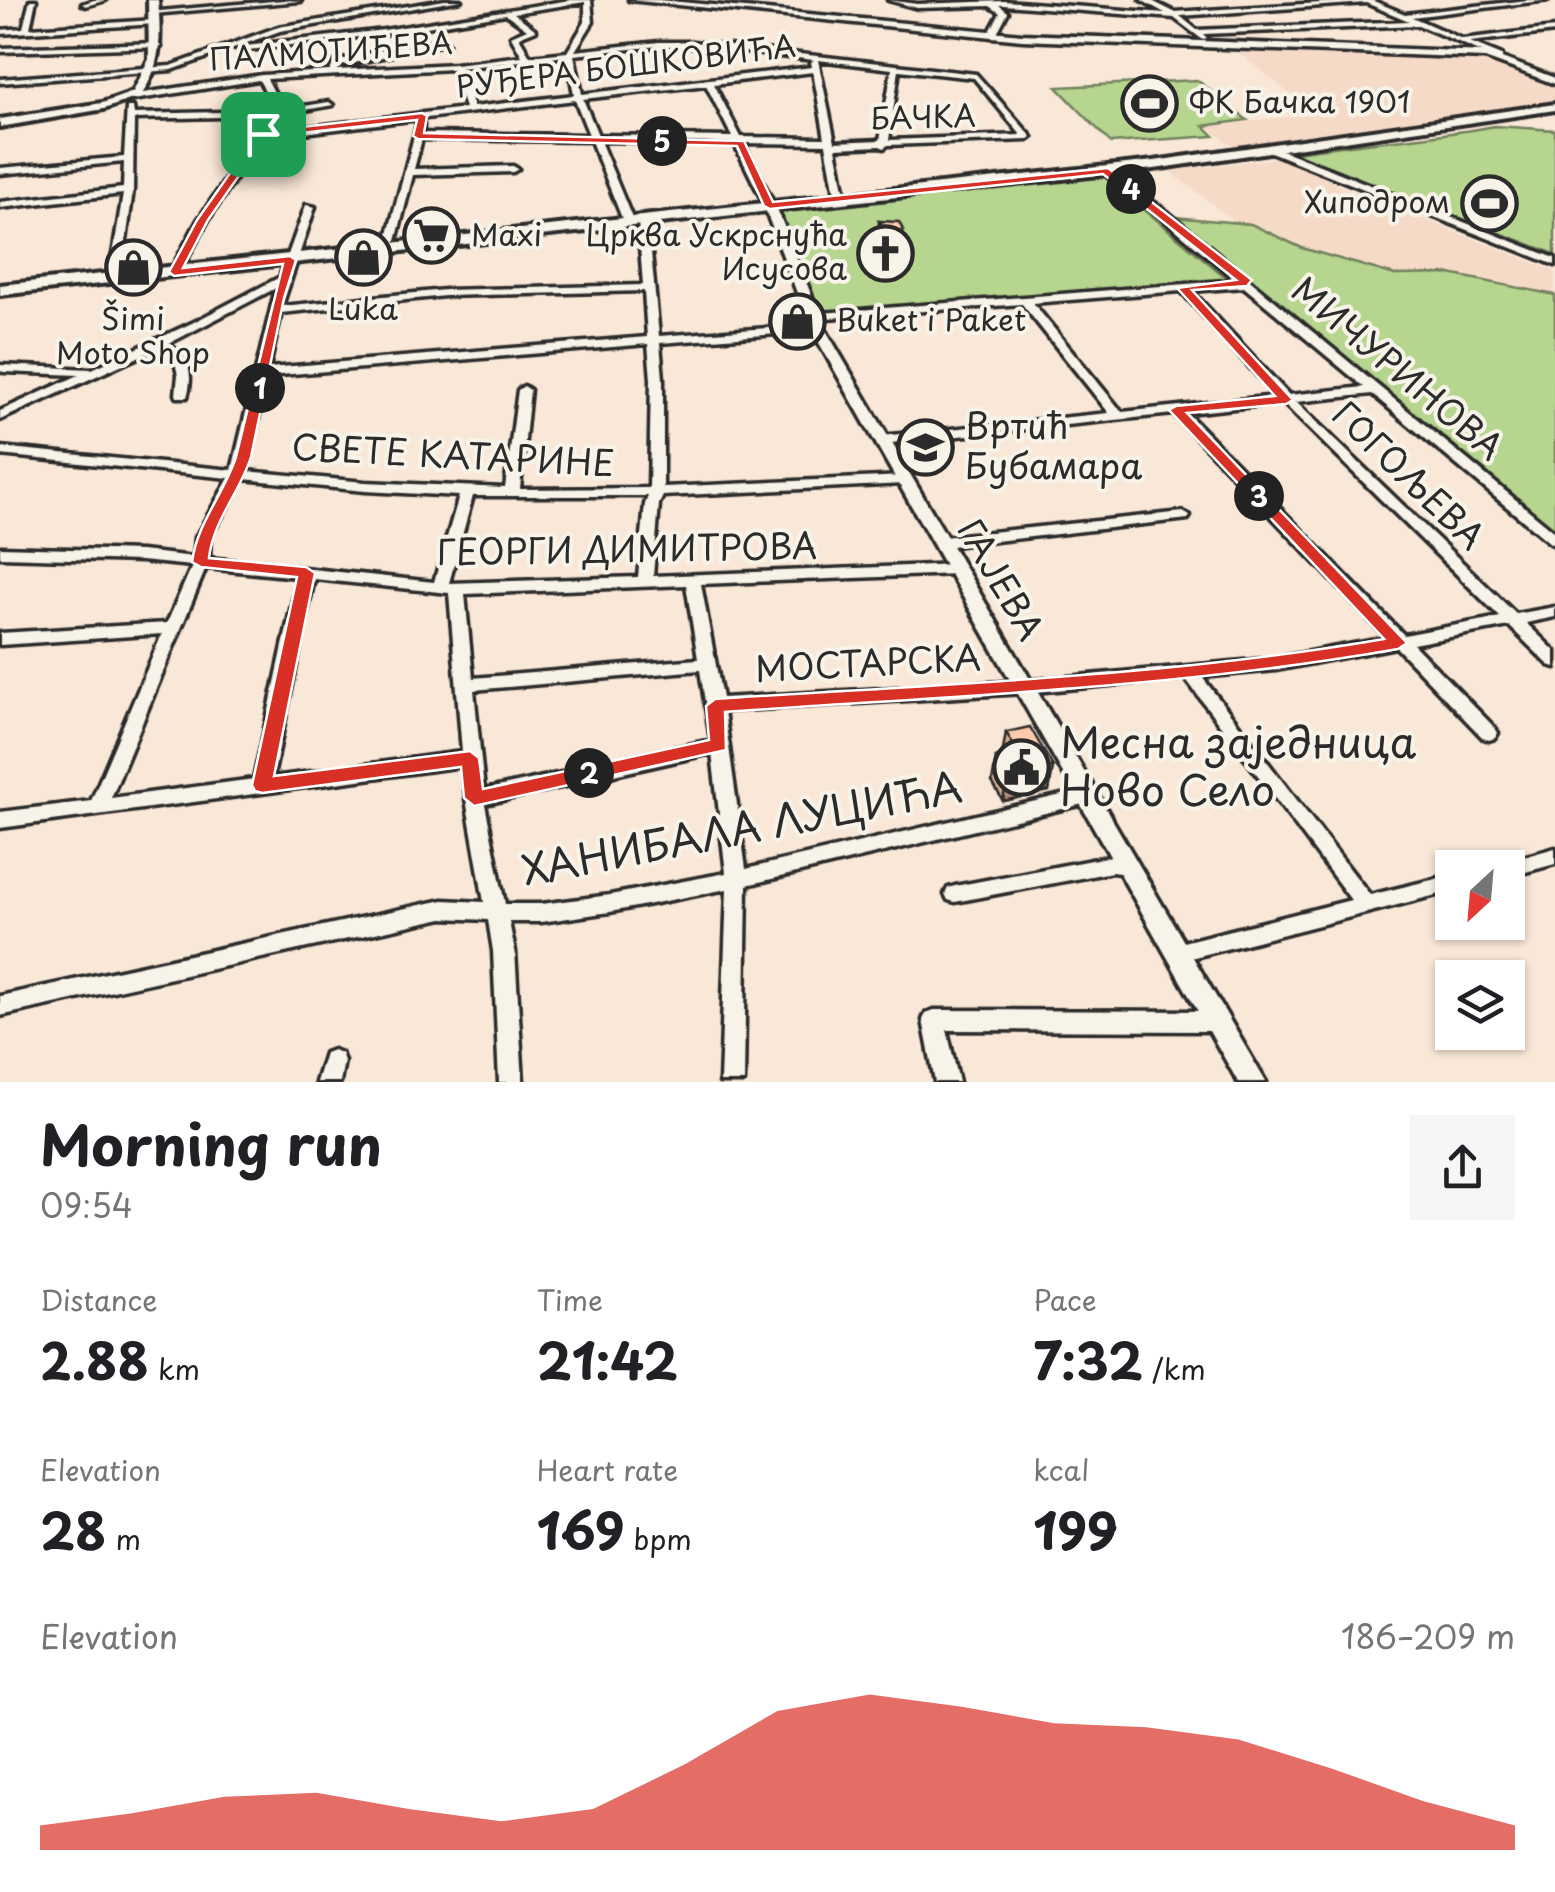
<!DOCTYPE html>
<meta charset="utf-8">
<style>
:root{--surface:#fff;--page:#f6f6f6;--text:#202124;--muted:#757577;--accent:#d93025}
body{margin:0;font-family:"Playpen Sans",sans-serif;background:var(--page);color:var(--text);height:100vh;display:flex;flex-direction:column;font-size:38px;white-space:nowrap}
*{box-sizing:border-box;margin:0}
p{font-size:32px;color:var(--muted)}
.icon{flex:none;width:55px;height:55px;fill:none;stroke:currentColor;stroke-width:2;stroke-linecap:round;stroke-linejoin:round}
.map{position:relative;height:1082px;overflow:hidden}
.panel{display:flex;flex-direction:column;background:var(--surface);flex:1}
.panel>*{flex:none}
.needle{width:65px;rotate:206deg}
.buttons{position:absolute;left:1435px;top:850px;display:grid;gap:20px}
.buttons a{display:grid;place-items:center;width:90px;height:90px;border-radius:0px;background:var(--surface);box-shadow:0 2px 8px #0004;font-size:50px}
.pin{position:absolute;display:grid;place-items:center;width:85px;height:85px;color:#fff;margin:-42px;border-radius:20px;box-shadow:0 5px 15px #0006}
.km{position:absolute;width:50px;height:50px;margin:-25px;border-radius:50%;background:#222;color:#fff;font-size:28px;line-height:50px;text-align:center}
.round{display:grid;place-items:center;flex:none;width:105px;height:105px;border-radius:0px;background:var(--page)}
.headline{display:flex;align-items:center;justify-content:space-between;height:170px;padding:0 40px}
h1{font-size:55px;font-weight:700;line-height:75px}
.stats{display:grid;grid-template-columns:repeat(3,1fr);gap:15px;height:170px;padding:10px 40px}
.stats div{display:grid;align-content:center}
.stats b{font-size:50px;font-weight:700}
.stats small{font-size:28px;font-weight:400}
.stats p{font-size:28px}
.chart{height:280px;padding:20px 40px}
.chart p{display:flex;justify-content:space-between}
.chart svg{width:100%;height:180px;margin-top:10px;fill:var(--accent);opacity:.7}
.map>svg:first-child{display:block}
.built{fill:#f6dac8}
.green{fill:#b6d58e;stroke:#70805c;stroke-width:2.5}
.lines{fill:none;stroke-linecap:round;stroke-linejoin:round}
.minor-casing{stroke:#2b2b2b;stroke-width:7}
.tertiary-casing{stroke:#2b2b2b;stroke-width:7}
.secondary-casing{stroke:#2b2b2b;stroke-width:8}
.minor{fill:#f7f3e8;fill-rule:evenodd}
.tertiary{fill:#f7f3e8;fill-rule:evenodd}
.secondary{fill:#f7f3e8;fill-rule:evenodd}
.wall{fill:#daae96;stroke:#2b2b2b;stroke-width:2.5}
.shaded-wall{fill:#b28d7a;stroke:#2b2b2b;stroke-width:2.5}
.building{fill:#fecaae;stroke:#2b2b2b;stroke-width:2.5}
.route{fill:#d93025;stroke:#fff;stroke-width:2.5;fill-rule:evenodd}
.labels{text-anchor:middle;stroke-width:8;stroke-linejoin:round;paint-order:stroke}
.far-street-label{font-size:30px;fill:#2b2b2b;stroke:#f7f3e8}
.far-poi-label{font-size:30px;fill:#2b2b2b;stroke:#f7f3e8;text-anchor:start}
.street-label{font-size:35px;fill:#2b2b2b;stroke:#f7f3e8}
.poi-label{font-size:35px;fill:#2b2b2b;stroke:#f7f3e8;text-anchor:start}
.near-poi-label{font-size:42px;fill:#2b2b2b;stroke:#f7f3e8;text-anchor:start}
.near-street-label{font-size:42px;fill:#2b2b2b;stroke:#f7f3e8}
</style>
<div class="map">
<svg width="1555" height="1082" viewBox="0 0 1555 1082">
<rect width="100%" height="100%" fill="#f9e7d7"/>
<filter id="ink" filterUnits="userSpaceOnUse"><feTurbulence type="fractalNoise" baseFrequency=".01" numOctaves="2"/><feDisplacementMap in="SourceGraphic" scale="20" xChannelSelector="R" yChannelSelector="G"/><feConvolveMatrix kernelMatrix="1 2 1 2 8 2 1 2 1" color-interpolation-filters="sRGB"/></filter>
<g filter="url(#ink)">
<!-- built -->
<path class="built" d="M1235,50l259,9 61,27v15l-319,47 -29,-21 107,-14z
M1283,157l59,30 213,84v24l-105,-21 -55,1 -93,-27 -51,-24 -15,-2 -67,-51z"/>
<!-- green -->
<path class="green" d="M1197,80l50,40 -43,6 10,10 -103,7 -54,-56z
M1495,126l60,4v124l-265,-101c69,-11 137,-14 205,-27z
M1100,173l128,106 -413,35 -41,-106z
M1174,217l77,7 51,24 93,27 55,-1 105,21v242l-237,-194z"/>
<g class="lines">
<defs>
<path id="minor" d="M30,0h6l-6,28 125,-8 4,2 -4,2 -155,10v-4l23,-2z
M94,0h12l-20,6 -4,-2z
M284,0l17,1 -148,13 -4,-2z
M445,0h16l-181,31 -108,39 -172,13v-4l171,-13 107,-39z
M570,0h21l2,22 -18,29 84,-9h34l283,32 56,63 -4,3 -140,5 -4,3 -4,-2 -44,2 10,51 -5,3 -5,-3 -10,-55 -83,-1 32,63 -5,3 -5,-3 -31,-63 -134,-2 34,82 -5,3 -5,-3 -33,-82 -169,-2 -8,30 99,-3 5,3 -5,3 -100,3 -19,74 -5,3 -5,-3 33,-124h6v8l166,2 -14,-35 -312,38 -55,82 -28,52 -5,3 -5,-3 28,-52 71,-104 -135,3 -1,71 -12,88 -6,3 -6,-3 14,-84 -123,14v-6l123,-14 1,-26 -124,12v-6l124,-11 3,-50h6l1,7 137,-3 1,-8 -13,-23 -126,20 -3,-1v-4l132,-20 68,-4 4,-9 57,-14 54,-9 3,4 -108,23 -2,4 117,-6 67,-8 -11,-20 16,-7 -21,-15 -122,20 -144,17 -3,-4 147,-17zM585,2v20l-18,30 -37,4 -11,-19 17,-7 -22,-17zM659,46h34l121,14 -3,2 1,5 -230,27 -8,-39zM567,56l7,39 -101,12 -13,-39zM818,60l74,9 -12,71 -45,2zM452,69l13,39 -198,24 11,-17 55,-10 -4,-3 -49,8v-7l-13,-24zM899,70l75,8 47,57 -132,5zM813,72l12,66 -84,-1 -27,-53zM706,85l26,52 -134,-2 -15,-36z
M888,0l29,4 87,-3 161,12 -24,-13h9l24,12 197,-12 34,14 123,-14h21l-137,17 50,22 93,-11v4l-85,10 32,13v4h-3l-81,-34 -215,9 4,4 -4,2 -29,-22 -170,-13h-5l9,7 -12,23 -4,2 -4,-2 12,-22 -10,-7 -73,2zM1366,3l43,18 -212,9 -17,-14z
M158,43l3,4 -161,5v-4z
M1268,147h6l281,111v7l-287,-114z
M1105,167l60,43 390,322v13l-5,-2 -178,-149 -76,8 220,212 39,-7v10l-29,6 29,28v16l-6,-2 -40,-39 -96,18 82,84 3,5 -3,5 -6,2 -6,-2 -87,-91 -120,23 -74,7 168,218 82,-20v16l-273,70 -7,-3 -4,-6 4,-6 7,-3 172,-43 -166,-222 -161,15 -300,18 22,158 341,-80 7,2 2,5 -2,5 -7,2 -340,82 -3,197h-24l7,-193 -117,23 -69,10h-32l6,29 8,131h-24l-6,-131 -5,-31 -45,-2 -443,98v-20l443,-96 41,2 -18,-103 -3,-33 -463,62v-16l91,-11 71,-167 -162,11v-12l167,-10 25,-57 -51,-5 -141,-4v-10l141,4 53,6 2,-20 33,-59 -229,-23v-8l232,23 44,-182 -108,56c21,13 26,29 19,53h-10l-1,-3 2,-19 -3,-13 -17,-14 -158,72v-9l79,-36 -75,-3 -4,-1v-6l92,4 100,-46 88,-46 26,-72 9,2 -33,99 163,-16 198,-5 -5,-64 5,-3 5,3 11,115 162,-12 2,3 -6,4 -157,12 3,36v108l241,-11 7,4 -7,4 -241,12 -4,8 -6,72 304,-12 8,5 -8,5 -256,10 21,114 302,-17 252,-23 111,-20 -213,-224 -293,30 -7,-4 7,-4 228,-23 -87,-109 -209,15 -4,-1v-4l427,-34 -79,-66 -55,-42v-4zM1244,287l120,100 -75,8 -97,-104zM644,291l3,46 -378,31 12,-55 164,-17zM1181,291l95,105 -154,16 -89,-109zM648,344l3,35 -2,109 -129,1 10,-99 -6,-4 -6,4 -13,98 -140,-6 -119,-11 22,-95zM1283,403l217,214 -96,18 -217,-222zM243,479l122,12 94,5 -25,86 -225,-24 1,-21zM473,496h175l-3,8 -7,73 -189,6zM206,568l92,9 -44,202 -143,19zM314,579l135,14 13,159 -189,25zM686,585l12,74 -225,19 -8,-84zM700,670l11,70 -227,50 -10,-100zM712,753l14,120 -116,22 -69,9h-36l-20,-100z
M1183,512l7,4 -2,3 -245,28 -8,-5 8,-5z
M1555,848v16l-47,13v-9h-9l2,-5z
M1112,856l21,4 3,6 -3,6 -7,2 -14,-2 -157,30 -7,-2 -3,-6 3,-6 7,-2z
M934,1010l283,1 8,3 3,7 -3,7 -8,3 -270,-1 12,52h-24l-12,-62 3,-7z
M333,1050l8,3 3,8 -4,21h-24l9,-29z"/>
<path id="tertiary" d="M629,0h30l363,34 464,18 69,26v6l-70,-26 -463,-18z
M770,202l6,4 48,121 442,755h-28l-428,-755 -46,-121z"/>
<path id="secondary" d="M148,0h10c3,37 4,64 -17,96l-37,13 -104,18v-8l102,-16 31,-11 16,-33z
M1555,104v6l-401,59 -1154,126v-10l1154,-124z"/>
</defs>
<!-- minor casing -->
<use href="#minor" class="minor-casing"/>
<!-- tertiary casing -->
<use href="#tertiary" class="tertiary-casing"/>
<!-- secondary casing -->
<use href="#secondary" class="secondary-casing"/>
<!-- minor -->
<use href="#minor" class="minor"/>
<!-- tertiary -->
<use href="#tertiary" class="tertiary"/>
<!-- secondary -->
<use href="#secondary" class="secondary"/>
</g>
<!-- wall -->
<path class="wall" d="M879,221l24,9 -1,25 -4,6 -9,1 -12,-16z
M1006,732l47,35 -4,24 -46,10 -11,-19 4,-24 6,-2z"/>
<!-- shaded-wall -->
<path class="shaded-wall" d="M903,230l-1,25 -4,6 -9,1 2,-26z
M1053,767l-4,24 -46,10 4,-24z"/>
<!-- building -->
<path class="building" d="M879,221l20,1 4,8 -3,5 -9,1z
M1030,727l23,40 -46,10 -11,-19 22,-5 -12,-21z"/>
</g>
<!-- route -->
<path class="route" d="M422,113l5,3 -3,17 320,8 29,61 335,-34 144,112 -5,6 -55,4 101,110 -7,4 -99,9 220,230 -9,6c-222,39 -448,47 -673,63l1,38 -252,56 -10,-8 -3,-31 -199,26 -7,-2 -3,-6 45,-208 -96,-10 -9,-5c5,-39 32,-68 44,-105l47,-193 -109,12 -5,-4 28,-52 62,-88zM417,120l-4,16 5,3 319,7 27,60 6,3 333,-35 133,106 -59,8 98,108 -99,10 -7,4 215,229c-220,38 -445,45 -669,60l-9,7 3,34 -226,49 -4,-31 -9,-7 -196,25 41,-203 -9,-6 -97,-9c4,-37 31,-66 42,-101l33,-159 12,-38 -6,-4 -107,12 25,-48 58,-83z"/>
<!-- icons -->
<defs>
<symbol id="stadium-ring" viewBox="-11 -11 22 22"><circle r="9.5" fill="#f7f3e8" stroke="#2b2b2b" stroke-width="1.5"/><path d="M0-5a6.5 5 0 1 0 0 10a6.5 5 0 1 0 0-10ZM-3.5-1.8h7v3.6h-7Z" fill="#2b2b2b"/></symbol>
<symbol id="supermarket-ring" viewBox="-11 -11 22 22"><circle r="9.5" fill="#f7f3e8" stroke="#2b2b2b" stroke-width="1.5"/><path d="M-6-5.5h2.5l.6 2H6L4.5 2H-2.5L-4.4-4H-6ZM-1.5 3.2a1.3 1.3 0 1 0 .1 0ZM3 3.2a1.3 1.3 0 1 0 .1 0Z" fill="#2b2b2b"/></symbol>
<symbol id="church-ring" viewBox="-11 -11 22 22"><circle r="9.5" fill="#f7f3e8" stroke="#2b2b2b" stroke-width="1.5"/><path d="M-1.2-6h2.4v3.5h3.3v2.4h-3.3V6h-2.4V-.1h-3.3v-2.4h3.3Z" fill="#2b2b2b"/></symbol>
<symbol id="shop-ring" viewBox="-11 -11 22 22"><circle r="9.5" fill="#f7f3e8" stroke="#2b2b2b" stroke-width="1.5"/><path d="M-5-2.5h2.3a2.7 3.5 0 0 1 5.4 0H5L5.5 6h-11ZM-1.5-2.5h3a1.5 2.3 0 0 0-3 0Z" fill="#2b2b2b"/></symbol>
<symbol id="school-ring" viewBox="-11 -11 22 22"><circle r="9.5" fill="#f7f3e8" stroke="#2b2b2b" stroke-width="1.5"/><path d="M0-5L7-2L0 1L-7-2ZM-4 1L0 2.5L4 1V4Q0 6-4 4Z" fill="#2b2b2b"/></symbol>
<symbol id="civic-ring" viewBox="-11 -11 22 22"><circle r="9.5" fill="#f7f3e8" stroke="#2b2b2b" stroke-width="1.5"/><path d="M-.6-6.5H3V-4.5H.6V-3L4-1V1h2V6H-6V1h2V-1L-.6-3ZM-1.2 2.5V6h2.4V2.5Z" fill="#2b2b2b"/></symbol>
</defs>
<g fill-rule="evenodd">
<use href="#stadium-ring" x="1118" y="72" width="63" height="63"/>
<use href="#stadium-ring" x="1458" y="172" width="63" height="63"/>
<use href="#supermarket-ring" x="400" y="204" width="63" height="63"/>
<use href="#church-ring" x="854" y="222" width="63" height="63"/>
<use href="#shop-ring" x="332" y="226" width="63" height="63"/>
<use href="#shop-ring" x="102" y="236" width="63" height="63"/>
<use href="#shop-ring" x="766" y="290" width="63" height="63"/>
<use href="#school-ring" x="894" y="416" width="63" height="63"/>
<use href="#civic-ring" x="990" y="736" width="63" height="63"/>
</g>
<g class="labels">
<!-- far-street labels -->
<g class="far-street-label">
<text transform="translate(331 52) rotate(-4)" y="10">ПАЛМОТИЋЕВА</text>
<text transform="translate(626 67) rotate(-7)" y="10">РУЂЕРА БОШКОВИЋА</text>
<text transform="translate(923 118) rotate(-2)" y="10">БАЧКА</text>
</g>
<!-- far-poi labels -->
<g class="far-poi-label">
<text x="1189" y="113">ФК Бачка 1901</text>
<text x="1450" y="213" text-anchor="end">Хиподром</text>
<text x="471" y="246">Maxi</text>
<text x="847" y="246" text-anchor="end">Црква Ускрснућа<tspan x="847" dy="34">Исусова</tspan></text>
<text x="363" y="320" text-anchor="middle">Luka</text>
<text x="133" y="330" text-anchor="middle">Šimi<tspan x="133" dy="34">Moto Shop</tspan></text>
<text x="836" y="331">Buket i Paket</text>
</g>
<!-- street labels -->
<g class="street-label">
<text transform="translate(1397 369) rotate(40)" y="12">МИЧУРИНОВА</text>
<text transform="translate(453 456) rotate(3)" y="12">СВЕТЕ КАТАРИНЕ</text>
<text transform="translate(1408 476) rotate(44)" y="12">ГОГОЉЕВА</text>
<text transform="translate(627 550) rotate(-1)" y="12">ГЕОРГИ ДИМИТРОВА</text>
<text transform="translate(1000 580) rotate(60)" y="12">ГАЈЕВА</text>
<text transform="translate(868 664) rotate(-3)" y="12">МОСТАРСКА</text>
</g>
<!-- poi labels -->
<g class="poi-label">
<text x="965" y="439">Вртић<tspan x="965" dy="40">Бубамара</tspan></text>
</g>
<!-- near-poi labels -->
<g class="near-poi-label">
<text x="1060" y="758">Месна заједница<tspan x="1060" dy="48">Ново Село</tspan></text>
</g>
<!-- near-street labels -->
<g class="near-street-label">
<text transform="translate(742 829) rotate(-11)" y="15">ХАНИБАЛА ЛУЦИЋА</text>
</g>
</g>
</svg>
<div class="buttons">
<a><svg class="needle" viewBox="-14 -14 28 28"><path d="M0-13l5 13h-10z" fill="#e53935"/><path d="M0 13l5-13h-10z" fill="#757577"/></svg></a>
<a><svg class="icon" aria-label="layers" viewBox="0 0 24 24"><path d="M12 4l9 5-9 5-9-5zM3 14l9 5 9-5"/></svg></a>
</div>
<div class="pin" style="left:263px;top:134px;background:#1e9e55"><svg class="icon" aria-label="arrive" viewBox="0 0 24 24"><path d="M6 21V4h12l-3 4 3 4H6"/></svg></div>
<b class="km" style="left:260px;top:388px">1</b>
<b class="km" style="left:589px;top:773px">2</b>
<b class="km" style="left:1259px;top:496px">3</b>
<b class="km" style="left:1131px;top:189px">4</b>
<b class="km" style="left:662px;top:141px">5</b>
</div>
<section class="panel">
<div class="headline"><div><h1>Morning run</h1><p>09:54</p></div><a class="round"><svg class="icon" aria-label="share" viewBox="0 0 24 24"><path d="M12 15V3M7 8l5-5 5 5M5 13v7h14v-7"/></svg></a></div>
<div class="stats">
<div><p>Distance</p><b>2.88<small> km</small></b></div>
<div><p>Time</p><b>21:42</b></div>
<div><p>Pace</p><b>7:32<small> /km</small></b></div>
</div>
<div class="stats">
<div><p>Elevation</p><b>28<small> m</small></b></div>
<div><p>Heart rate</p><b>169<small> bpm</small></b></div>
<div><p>kcal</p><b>199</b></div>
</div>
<div class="chart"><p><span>Elevation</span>186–209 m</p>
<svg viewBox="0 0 160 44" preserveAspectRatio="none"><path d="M0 44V38L10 35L20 31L30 30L40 34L50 37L60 34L70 23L80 10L90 6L100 9L110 13L120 14L130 17L140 24L150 32L160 38V44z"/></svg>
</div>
</section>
